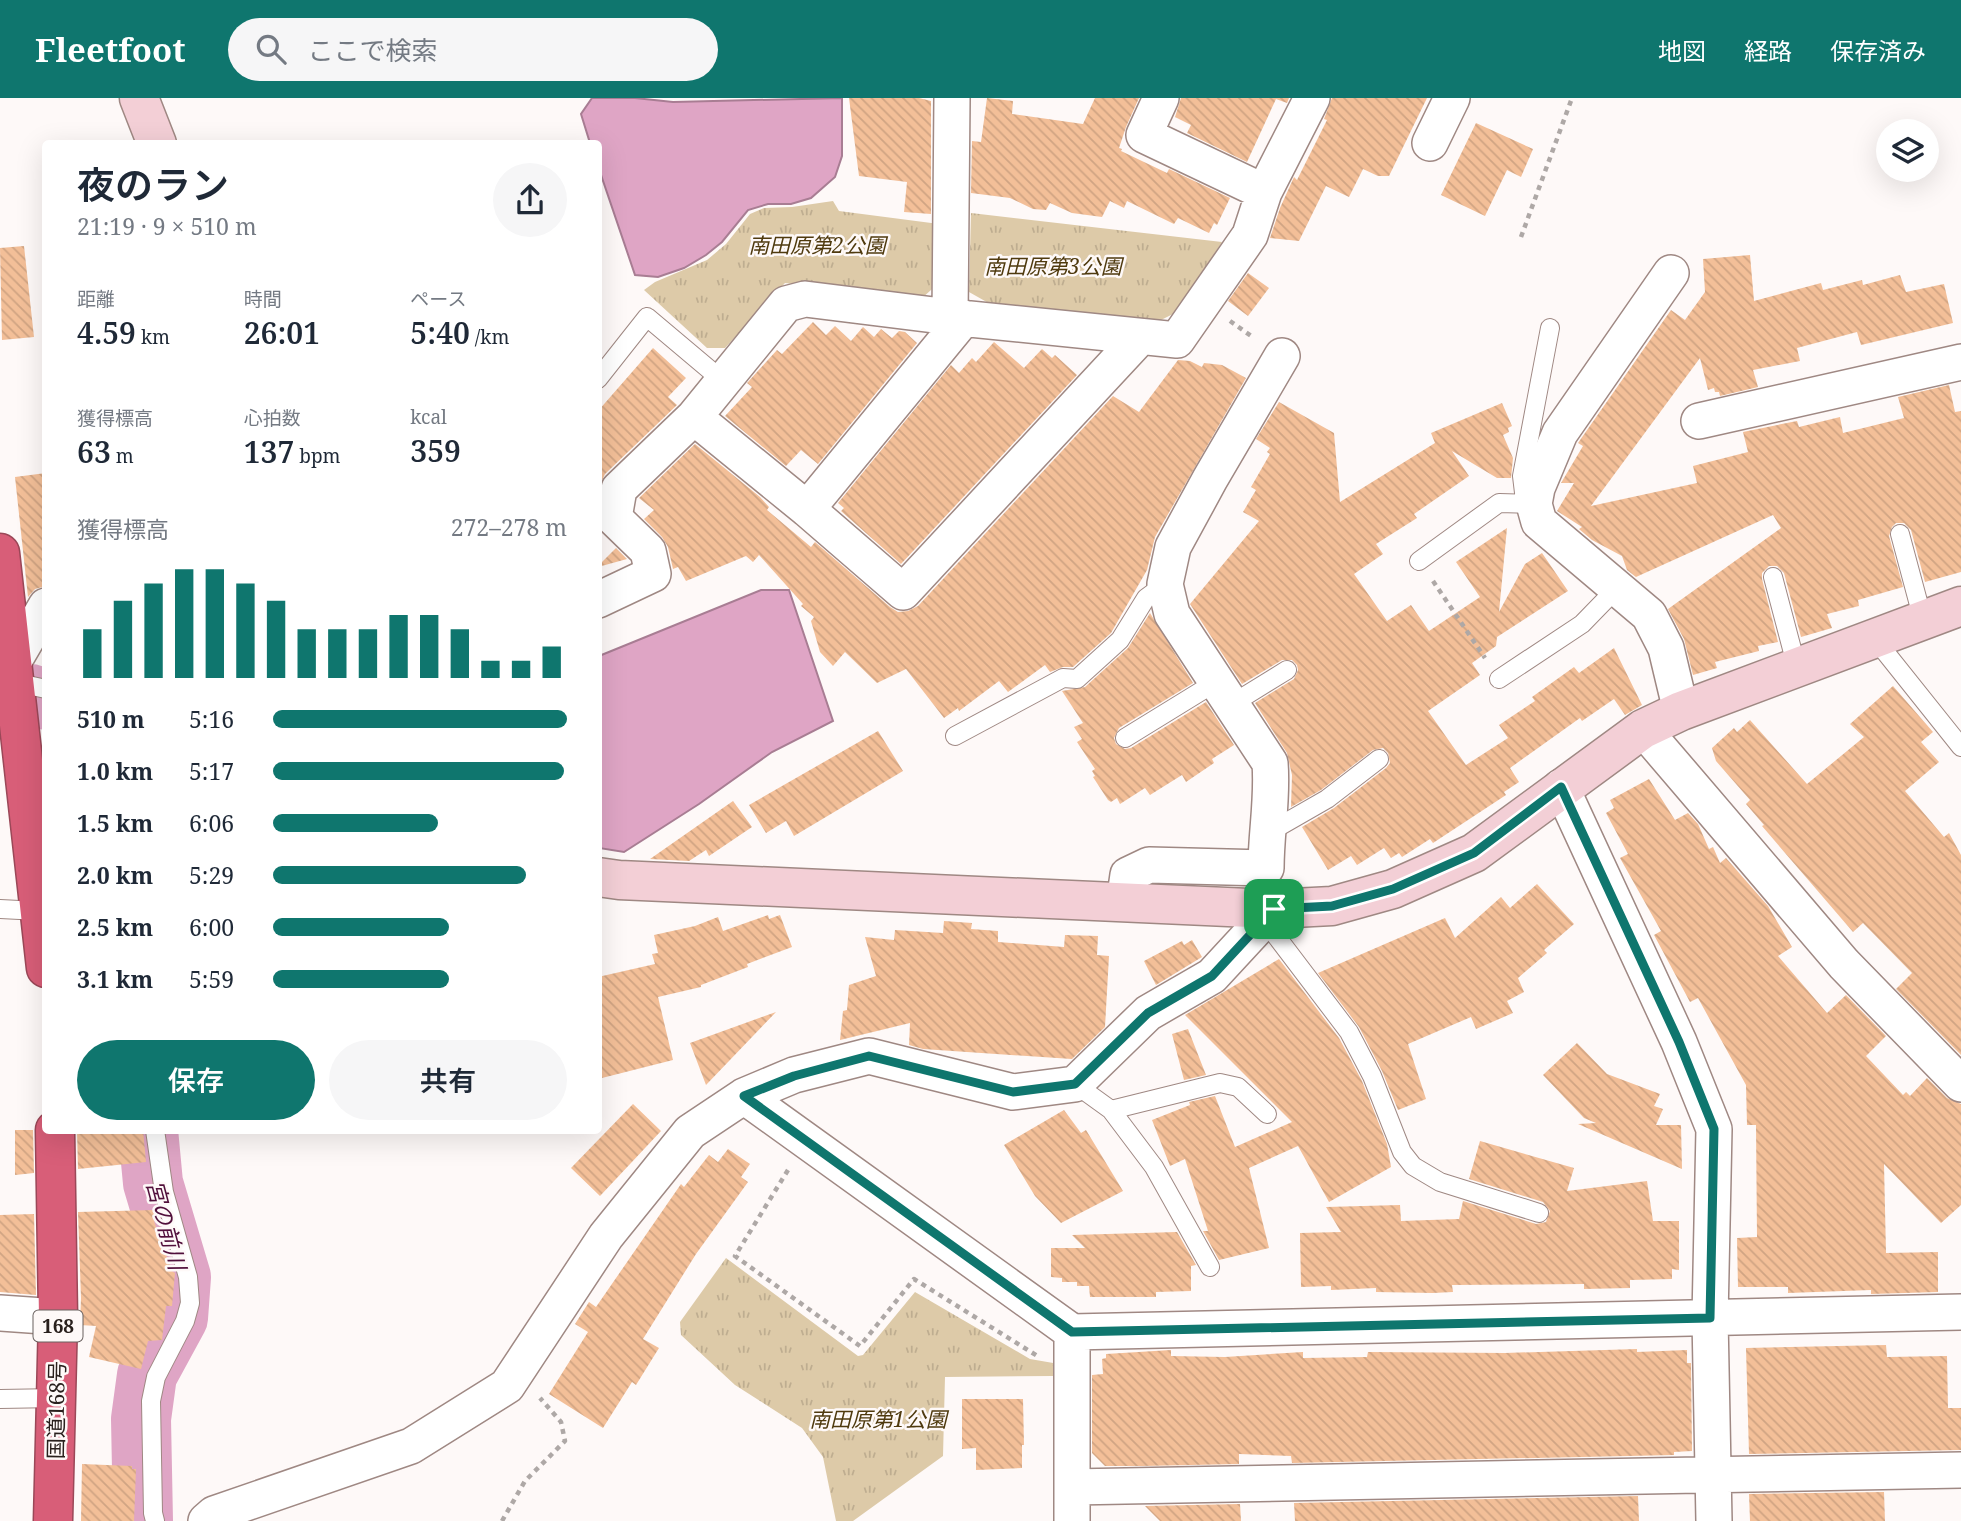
<!DOCTYPE html>
<html lang="ja">
<meta charset="utf-8">
<style>
:root{--surface:#fff;--page:#f6f6f7;--text:#1f2937;--muted:#747a83;--accent:#0f766e}
body{margin:0;font-family:"Noto Serif","Noto Sans JP",serif;background:var(--page);color:var(--text);height:100vh;display:flex;flex-direction:column;font-size:26px;white-space:nowrap}
*{box-sizing:border-box;margin:0}
p{font-size:23px;color:var(--muted)}
.icon{flex:none;width:38px;height:38px;fill:none;stroke:currentColor;stroke-width:2;stroke-linecap:round;stroke-linejoin:round}
.map{position:relative;flex:1;overflow:hidden}
.drawer{position:absolute;left:42px;top:42px;width:560px;height:994px;display:flex;flex-direction:column;background:var(--surface);border-radius:7px;box-shadow:0 7px 28px #0002}
.drawer>*{flex:none}
.fabs{position:absolute;left:1876px;top:21px;display:grid;gap:14px}
.fabs a{display:grid;place-items:center;width:63px;height:63px;border-radius:50%;background:var(--surface);box-shadow:0 7px 28px #0002;font-size:35px}
.pin{position:absolute;display:grid;place-items:center;width:60px;height:60px;color:#fff;margin:-30px;border-radius:14px;box-shadow:0 4px 10px #0006}
.round{display:grid;place-items:center;flex:none;width:74px;height:74px;border-radius:37px;background:var(--page)}
.headline{display:flex;align-items:center;justify-content:space-between;height:119px;padding:0 35px}
h1{font-size:38px;font-weight:600;line-height:52px}
.metrics{display:grid;grid-template-columns:repeat(3,1fr);gap:10px;height:119px;padding:7px 35px}
.metrics div{display:grid;align-content:center}
.metrics b{font-size:30px;font-weight:600}
.metrics small{font-size:19px;font-weight:400}
.metrics p{font-size:19px}
.chart{height:196px;padding:14px 35px}
.chart p{display:flex;justify-content:space-between}
.chart svg{width:100%;height:126px;margin-top:7px;stroke:var(--accent);stroke-width:6}
.action{display:flex;gap:14px;margin-top:auto;padding:14px 35px}
.action a{flex:1;height:80px;border-radius:42px;background:var(--accent);color:#fff;font-size:28px;font-weight:600;line-height:80px;text-align:center}
.action a+a{background:var(--page);color:var(--text)}
ul{padding:0 35px;list-style:none;font-size:23px}
li{display:grid;grid-template-columns:112px 84px 1fr;align-items:center;height:52px}
li i{height:18px;border-radius:9px;background:var(--accent)}
header{display:flex;align-items:center;gap:42px;box-sizing:border-box;height:98px;padding:0 35px;background:var(--accent);color:#fff}
header strong{font-size:33px}
nav{display:flex;gap:38px;margin-inline-start:auto;font-size:24px}
.search{width:490px;height:63px;background:var(--page);display:flex;align-items:center;gap:18px;box-sizing:border-box;padding:0 24px;border-radius:38px;color:var(--muted);font-size:26px}
.map>svg:first-child{display:block}
.grass{fill:url(#grass-tufts)}
.water{fill:#dfa5c5;stroke:#a87d93;stroke-width:2}
.lines{fill:none;stroke-linecap:round;stroke-linejoin:round}
.river{stroke:#dfa5c5;stroke-width:60}
.building{fill:url(#building-back-hatch)}
.lane-casing{stroke:#9f8883;stroke-width:20}
.street-casing{stroke:#9f8883;stroke-width:38}
.secondary-casing{stroke:#9f8883;stroke-width:41}
.highway-casing{stroke:#9b4858;stroke-width:41}
.path{stroke:#aea8a6;stroke-width:4.5;stroke-dasharray:5 5;stroke-linecap:butt}
.lane{stroke:#fff;stroke-width:18}
.street{stroke:#fff;stroke-width:35}
.secondary{stroke:#f3cfd6;stroke-width:38}
.highway{stroke:#d85e78;stroke-width:38}
.route-casing{stroke:#fff;stroke-width:14}
.route{stroke:#0f766e;stroke-width:9}
.labels{text-anchor:middle;stroke-width:5;stroke-linejoin:round;paint-order:stroke}
.shield{fill:#fef9f8;stroke:#69615f;stroke-width:2}
.shield-label{font-size:19px;font-weight:bold;fill:#29201d}
.park-label{font-size:21px;font-style:italic;fill:#4f3a0e;stroke:#fef9f8}
.street-label{font-size:21px;fill:#29201d;stroke:#fef9f8}
.water-label{font-size:23px;font-style:italic;fill:#510f3b;stroke:#fef9f8}
</style>
<header>
<strong>Fleetfoot</strong>
<div class="search"><svg class="icon" aria-label="search" viewBox="0 0 24 24"><circle cx="10" cy="10" r="6"/><path d="M15 15l6 6"/></svg>ここで検索</div>
<nav><a>地図</a><a>経路</a><a>保存済み</a></nav>
</header>
<div class="map">
<svg width="1961" height="1423" viewBox="0 0 1961 1423">
<defs>
<pattern id="grass-tufts" width="24" height="20" patternUnits="userSpaceOnUse" patternTransform="scale(1.75)"><rect width="24" height="20" fill="#ddcaa8"/><path d="M3 7l-1-3M5 7V3M7 7l1-3M15 17l-1-3M17 17v-4M19 17l1-3" fill="none" stroke="#bead90"/></pattern>
<pattern id="building-back-hatch" width="6" height="6" patternUnits="userSpaceOnUse" patternTransform="scale(1.75)"><rect width="6" height="6" fill="#f3bf98"/><path d="M-1 5l2 2M0 0l6 6M5-1l2 2" fill="none" stroke="#d0a483"/></pattern>
</defs>
<rect width="100%" height="100%" fill="#fef9f8"/>
<!-- grass -->
<path class="grass" d="M833,103l6,10 100,13 2,57 -20,18 -136,-16 -60,65h-18l-63,-58 11,-8 52,-22 19,-16 24,-30 14,-6 28,-1z
M971,115l251,29 -43,69 -24,12 -163,-18 -23,-13z
M726,1160l132,98 5,-1 52,-63 115,67 29,5 -6,12 -108,1 -2,79 -90,65h-17l-13,-64 -21,-29 -67,-43 -54,-50 -1,-13z"/>
<!-- water -->
<path class="water" d="M592,0h43l38,4 169,-4v58l-7,21 -24,21 -20,6h-23l-20,6 -26,32 -16,13 -22,13 -26,9 -23,-2 -36,-106 -1,-25 -8,-1 -9,-29z
M761,492h28l44,131 -61,31 -73,52 -75,48 -25,-4v-192z"/>
<g class="lines">
<!-- river -->
<path class="river" d="M31,596l15,6
M143,1423l-2,-102 6,-44 31,-57 3,-41 -28,-94 -5,-53"/>
</g>
<!-- building -->
<path class="building" d="M849,0h70l12,3v113l-27,-2 3,-30 -48,-6z
M987,0l26,3 -1,13 71,10 12,-26h44l-13,29 -7,21 3,1 -1,2 46,22 2,-4 61,29 -13,27 -3,-2 -5,10 -31,-15 -4,6 -47,-23 -3,7 -14,-7 -8,16 -30,-4 -22,-10 -4,7 -13,-1 -23,-11 -39,-5 1,-52 9,1z
M1181,0h108l-2,5 -11,-4 -29,63 -60,-29 4,-8 -16,-8z
M1332,0h95l-38,78h-11l-15,-7 -14,28 -23,-11 -27,55 -29,-3 10,-30 14,-31 3,3 30,-60 -3,-1z
M1476,25l57,26 -12,28 -14,-7 -22,46 -44,-21z
M24,148l10,91 -32,3 -2,-92z
M1750,157l4,46 67,-18 2,7 39,-10 1,5 37,-10 6,17 38,-8 9,39 -92,22 -4,-13 -60,16 3,13 -47,9 5,17 -38,9 -1,-4h-4l-1,-4 -6,2 -8,-32 -109,148 106,-23 -4,-17 55,-14 -5,-20 54,-11 2,6 41,-10 3,16 61,-15 -6,-21 51,-12 6,27 6,-1v161l-36,10 -14,-52 -7,-7h-8l-4,4 -3,9 14,51 -45,13 1,6 -32,8 5,14 -31,9 -17,-64 -7,-7h-8l-7,7v6l16,63 -20,4 1,5 -44,11 2,6 -24,7 -9,-36 -16,-30 113,-81 -8,-13 -137,62 -9,-7 -5,-14 -30,-16 -13,-11 3,-2 -25,-16 17,-28h-13l22,-37 -5,-3 93,-133 14,10 20,-28 -2,-33z
M1248,175l21,15 -21,28 -20,-15z
M813,224l13,13 9,-9 16,15 12,-14 11,10 7,-8 11,9 7,-7 6,1 12,11 -99,121 -17,-14 -15,16 -61,-50 27,-29 -5,-4 30,-33 5,4z
M994,244l30,26 18,-19 10,9 3,-3 22,20 -176,189 -60,-53 3,-3 -6,-5 113,-138 8,8 13,-15 4,4z
M653,250l33,30 -18,19 9,8 -72,69 -7,15v-78z
M1178,262l12,1 12,6 2,-4 18,2 24,13 -91,159 -8,33 -36,63 -38,34h-10l-13,5 -5,-7 -37,27 -9,-11 -40,30 -1,-3 -14,10 -38,-49 -29,14 -32,-31 -12,14 -13,-14 -9,-31 3,-4 -13,-11 2,-2 -44,-49 -6,7 -7,-6 -60,25 -8,-14 -5,2 -5,-22 -6,-10 -18,-18 10,-9 -15,-12 56,-54 65,53 9,10 -2,3 44,37 4,-5 75,65 8,5 10,-1 10,-5 195,-210 26,16z
M1279,304l55,31 6,69 95,-59 -4,-10 71,-30 10,23 -4,2 1,4 -6,3 10,23 -2,20h-14l-45,-27 17,25 -55,38 3,4 -41,26 7,10 -29,20 33,47 24,-16 18,26 51,-34 -24,-35 51,-34 -8,84 26,-48 17,-11 26,38 -71,46 -1,9 -24,17 8,12 -52,36 38,54 42,-27 -9,-13 36,-24 -3,-4 42,-30 5,6 35,-25 28,57 -17,10 -11,-16 -32,22 -2,-3 -70,50 9,14 -15,10 2,3 -73,48 -3,-4 -28,18 -3,-4 -8,5 -7,-10 -27,17 -6,-9 -23,14 -26,-43 32,-19 52,-40 4,-5 -2,-10 -5,-5 -10,2 -52,40 -30,17 1,-32 -5,-22 -32,-50 39,-24 4,-9 -1,-5 -5,-5h-10l-40,24 -52,-80 69,-83 -16,-9 13,-22 -5,-3 19,-33 -3,-2 3,-4 -14,-9z
M46,375v113l-11,3 -7,8 -13,-120z
M616,450l11,11 -29,8v-1z
M1150,515l43,70 -74,45 -5,10 2,6 9,5 6,-1 75,-46 28,43 -22,14 2,4 -28,19 -4,-7 -32,20 -5,-7 -25,16 -3,-6 -6,4 -3,-2 -15,-23 2,-1 -3,-5 3,-2 -18,-27 5,-3 -8,-12 9,-4 -21,-32 23,-4 43,-39z
M1893,588l40,46 -12,10 18,20 -34,29 39,46 5,-4 12,22v200l-65,-66 16,-16 -49,-50 -10,9 -91,-106 2,-1 -18,-21 4,-4 -34,-39 -4,-13 22,-20 3,4 13,-12 57,64 57,-47 -14,-13z
M878,633l25,40 -109,65 -8,-15 -20,12 -17,-28z
M1649,681l26,41 13,-7 10,11 11,25 4,-2 7,16 6,-5 42,48 24,41 -14,9 49,57 19,-18 40,41 -20,20 37,39 3,-3 4,4 17,-18 20,20 14,6v101l-20,18 -57,-59 2,89 52,-1v40l-67,2v-4l-83,3v-6h-50l-1,-49 20,-1 -1,-112h-9l-1,-40 -48,-87 -8,4 -36,-67 7,-4 -41,-73 8,-4 -22,-41 8,-5 -4,-8z
M733,703l19,26 -43,29 -3,-6 -17,11 -39,-2z
M1537,786l37,40 -30,26 3,3 -29,25 6,14 -17,9 6,12 -37,16 -5,-12 -63,27 18,55 -28,11 -16,-39 -23,-44 -41,-54 127,-55 10,20 46,-41 9,11z
M768,817l1,4 11,-4 12,32 -45,17 1,3 -47,18v2l-43,10 15,63 -75,19v-102l57,-13 -3,-10 6,-1 -4,-18 41,-9 23,-9 5,14z
M944,823l28,2 -1,6 27,2v11l66,5 1,-12 33,1 -1,19 12,1 -4,71 -33,32 -149,-10 -14,-4 1,-22 -70,17 3,-29 4,-1 2,-25 27,-9 -11,-39 29,3 1,-10 48,3z
M1192,842l10,17 -46,28 -12,-24 38,-20 2,4z
M1279,861l60,79 23,43 25,63 4,23 -62,35 -31,-56 -49,22 20,80 -50,12 -16,-29h5l-23,-72 -15,7 -18,-46 38,-15 -1,-3 26,-6 20,51 57,-25 -107,-107z
M776,914l-70,73 -16,-42z
M1188,931l18,46 -22,5 -12,-46z
M1577,945l30,31 53,20 -6,12 9,3 -7,16h25l1,44 -104,-45 18,-1 -12,-5 -41,-43z
M633,1006l28,27 -61,65 -29,-28z
M1064,1012l17,23 5,-3 37,61 -62,32 -26,-27 -31,-51z
M15,1032h18l1,43 -19,2z
M77,1032h66l3,32 -68,7z
M1480,1043l94,27 -7,23 80,-10 6,40h26v49l-7,-1v10l-42,1v8l-46,1v-5l-132,1 1,7 -20,1 -57,-1v-4l-45,2v-4l-30,1 -1,-54 41,-1 -15,-25 74,-2 1,16 58,-2 4,-18 73,23 10,-2 4,-11 -7,-9 -74,-23z
M728,1051l22,15 -9,13 7,5 -52,72 -53,85 16,9 -23,37 -4,-3 -29,46 -54,-34 39,-62 -13,-8 14,-22 7,5 85,-123 3,3 25,-32 9,7z
M154,1112v11l18,50 3,2 -3,33h-6l-4,34 -14,1 -7,28 -52,-12 7,-31 -16,-1 1,-27 -3,-86z
M34,1116l2,81 -36,-3v-77z
M1177,1134l19,33 -5,1v25l-35,1v5h-66l-1,-11h-12v-4h-15v-4l-11,-1v-29h34l-13,-13z
M1886,1247l1,12 60,-1 1,52h13v42l-212,4 -3,-106z
M1637,1251v3l50,-2v13h4l1,88 -18,1v3l-382,8 -1,-7 -52,-2v10l-96,2h-38l-13,-13v-78l11,-1 -1,-15 4,-1v-4l65,-4v6l54,1 78,-5v6l64,-1 1,-5 137,1z
M962,1301h61l1,46h-2v23l-46,2v-22l-14,1z
M82,1366l50,2v3h4l-2,52h-53z
M1884,1394l1,29h-135l-1,-27z
M1638,1398l1,25h-344l-1,-18z
M1240,1406l1,17h-81l-15,-15z"/>
<g class="lines">
<defs>
<path id="lane" d="M598,281l49,-62 76,64
M1525,403l-3,-25 28,-148
M1900,436l23,86
M1419,463l80,-58 35,1
M1773,479l24,91
M1874,540l87,109
M1499,581l83,-55 35,-36
M14,584l32,7
M1232,606l55,-34
M955,638l108,-58 14,1 43,-39 26,-42 19,-14
M1125,640l91,-56
M1266,736l61,-35 52,-40
M0,811l39,2
M1264,822l85,112 23,44 30,76 11,14 27,16 99,31
M1075,986l36,26 109,-27 18,4 29,27
M1111,1012l43,57 56,100
M0,1301l57,-1
M155,1423l-2,-8 -2,-112 5,-24 29,-56 5,-18 -2,-26 -24,-85 -9,-62"/>
<path id="street" d="M1161,0l-17,37 120,57
M1430,45l22,-45
M1671,175l-111,160 -23,55 -3,16 5,18 110,93 17,33 15,63
M950,219l2,-219
M694,319l113,92 96,83 237,-255
M1699,323l262,-59
M807,411l157,-191
M598,502l55,-26 -5,-23 -34,-33 5,-29 75,-72 92,-113 19,-5 145,18 227,23 73,-105 14,-43 48,-94
M11,568l35,-60
M1643,631l201,235 117,120
M1561,689l118,255 35,87 -4,189 4,203
M1124,805l4,-28 21,-10 117,3c0,-35 7,-70 4,-105l-98,-149 -7,-30 8,-37 37,-68 72,-123
M744,998l328,236 889,-20
M0,1215l58,4
M1072,1234v189
M1072,1389l889,-17
M206,1423l8,-7 197,-68 96,-60 99,-150 84,-104 54,-36 50,-21 75,-19 144,36 62,-8 73,-71 64,-37 62,-67"/>
<path id="secondary" d="M139,0l18,46
M598,779l21,3 655,29 58,-3 61,-17 81,-36 169,-124 38,-18 280,-105"/>
<path id="highway" d="M0,455l46,415
M53,1423l5,-204 -3,-187"/>
</defs>
<!-- lane casing -->
<use href="#lane" class="lane-casing"/>
<!-- street casing -->
<use href="#street" class="street-casing"/>
<!-- secondary casing -->
<use href="#secondary" class="secondary-casing"/>
<!-- highway casing -->
<use href="#highway" class="highway-casing"/>
<!-- path -->
<path class="path" d="M1521,139l51,-139
M1230,223l24,17
M1433,483l52,77
M788,1072l-53,86 125,90 54,-67 125,78
M502,1423l23,-40 40,-40 -4,-19 -21,-24"/>
<!-- lane -->
<use href="#lane" class="lane"/>
<!-- street -->
<use href="#street" class="street"/>
<!-- secondary -->
<use href="#secondary" class="secondary"/>
<!-- highway -->
<use href="#highway" class="highway"/>
</g>
<g class="lines">
<defs>
<path id="route" d="M1561,689l118,255 35,87 -4,189 -638,14 -328,-236 50,-20 75,-20 144,36 62,-8 73,-71 64,-37 62,-67 58,-3 61,-17 81,-36z"/>
</defs>
<!-- route casing -->
<use href="#route" class="route-casing"/>
<!-- route -->
<use href="#route" class="route"/>
</g>
<g class="labels">
<!-- shield labels -->
<rect class="shield" x="33.5" y="1212.5" width="49" height="31" rx="5"/>
<g class="shield-label">
<text x="58" y="1235">168</text>
</g>
<!-- park labels -->
<g class="park-label">
<text x="817" y="155">南田原第2公園</text>
<text x="1053" y="176">南田原第3公園</text>
<text x="878" y="1329">南田原第1公園</text>
</g>
<!-- street labels -->
<g class="street-label">
<text transform="translate(57 1312) rotate(-89)" y="7">国道168号</text>
</g>
<!-- water labels -->
<g class="water-label">
<text transform="translate(166 1127) rotate(75)" y="8">宮の前川</text>
</g>
</g>
</svg>
<div class="fabs">
<a><svg class="icon" aria-label="layers" viewBox="0 0 24 24"><path d="M12 4l9 5-9 5-9-5zM3 14l9 5 9-5"/></svg></a>
</div>
<div class="pin" style="left:1274px;top:811px;background:#1e9e55"><svg class="icon" aria-label="arrive" viewBox="0 0 24 24"><path d="M6 21V4h12l-3 4 3 4H6"/></svg></div>
<section class="drawer">
<div class="headline"><div><h1>夜のラン</h1><p>21:19 · 9 × 510 m</p></div><a class="round"><svg class="icon" aria-label="share" viewBox="0 0 24 24"><path d="M12 15V3M7 8l5-5 5 5M5 13v7h14v-7"/></svg></a></div>
<div class="metrics">
<div><p>距離</p><b>4.59<small> km</small></b></div>
<div><p>時間</p><b>26:01</b></div>
<div><p>ペース</p><b>5:40<small> /km</small></b></div>
</div>
<div class="metrics">
<div><p>獲得標高</p><b>63<small> m</small></b></div>
<div><p>心拍数</p><b>137<small> bpm</small></b></div>
<div><p>kcal</p><b>359</b></div>
</div>
<div class="chart"><p><span>獲得標高</span>272–278 m</p>
<svg viewBox="0 0 160 44" preserveAspectRatio="none"><path d="M5 44V27M15 44V17M25 44V11M35 44V6M45 44V6M55 44V11M65 44V17M75 44V27M85 44V27M95 44V27M105 44V22M115 44V22M125 44V27M135 44V38M145 44V38M155 44V33"/></svg>
</div>
<ul>
<li><b>510 m</b>5:16<i style="width:100%"></i></li>
<li><b>1.0 km</b>5:17<i style="width:99%"></i></li>
<li><b>1.5 km</b>6:06<i style="width:56%"></i></li>
<li><b>2.0 km</b>5:29<i style="width:86%"></i></li>
<li><b>2.5 km</b>6:00<i style="width:60%"></i></li>
<li><b>3.1 km</b>5:59<i style="width:60%"></i></li>
</ul>
<div class="action"><a>保存</a><a>共有</a></div>
</section>
</div>
